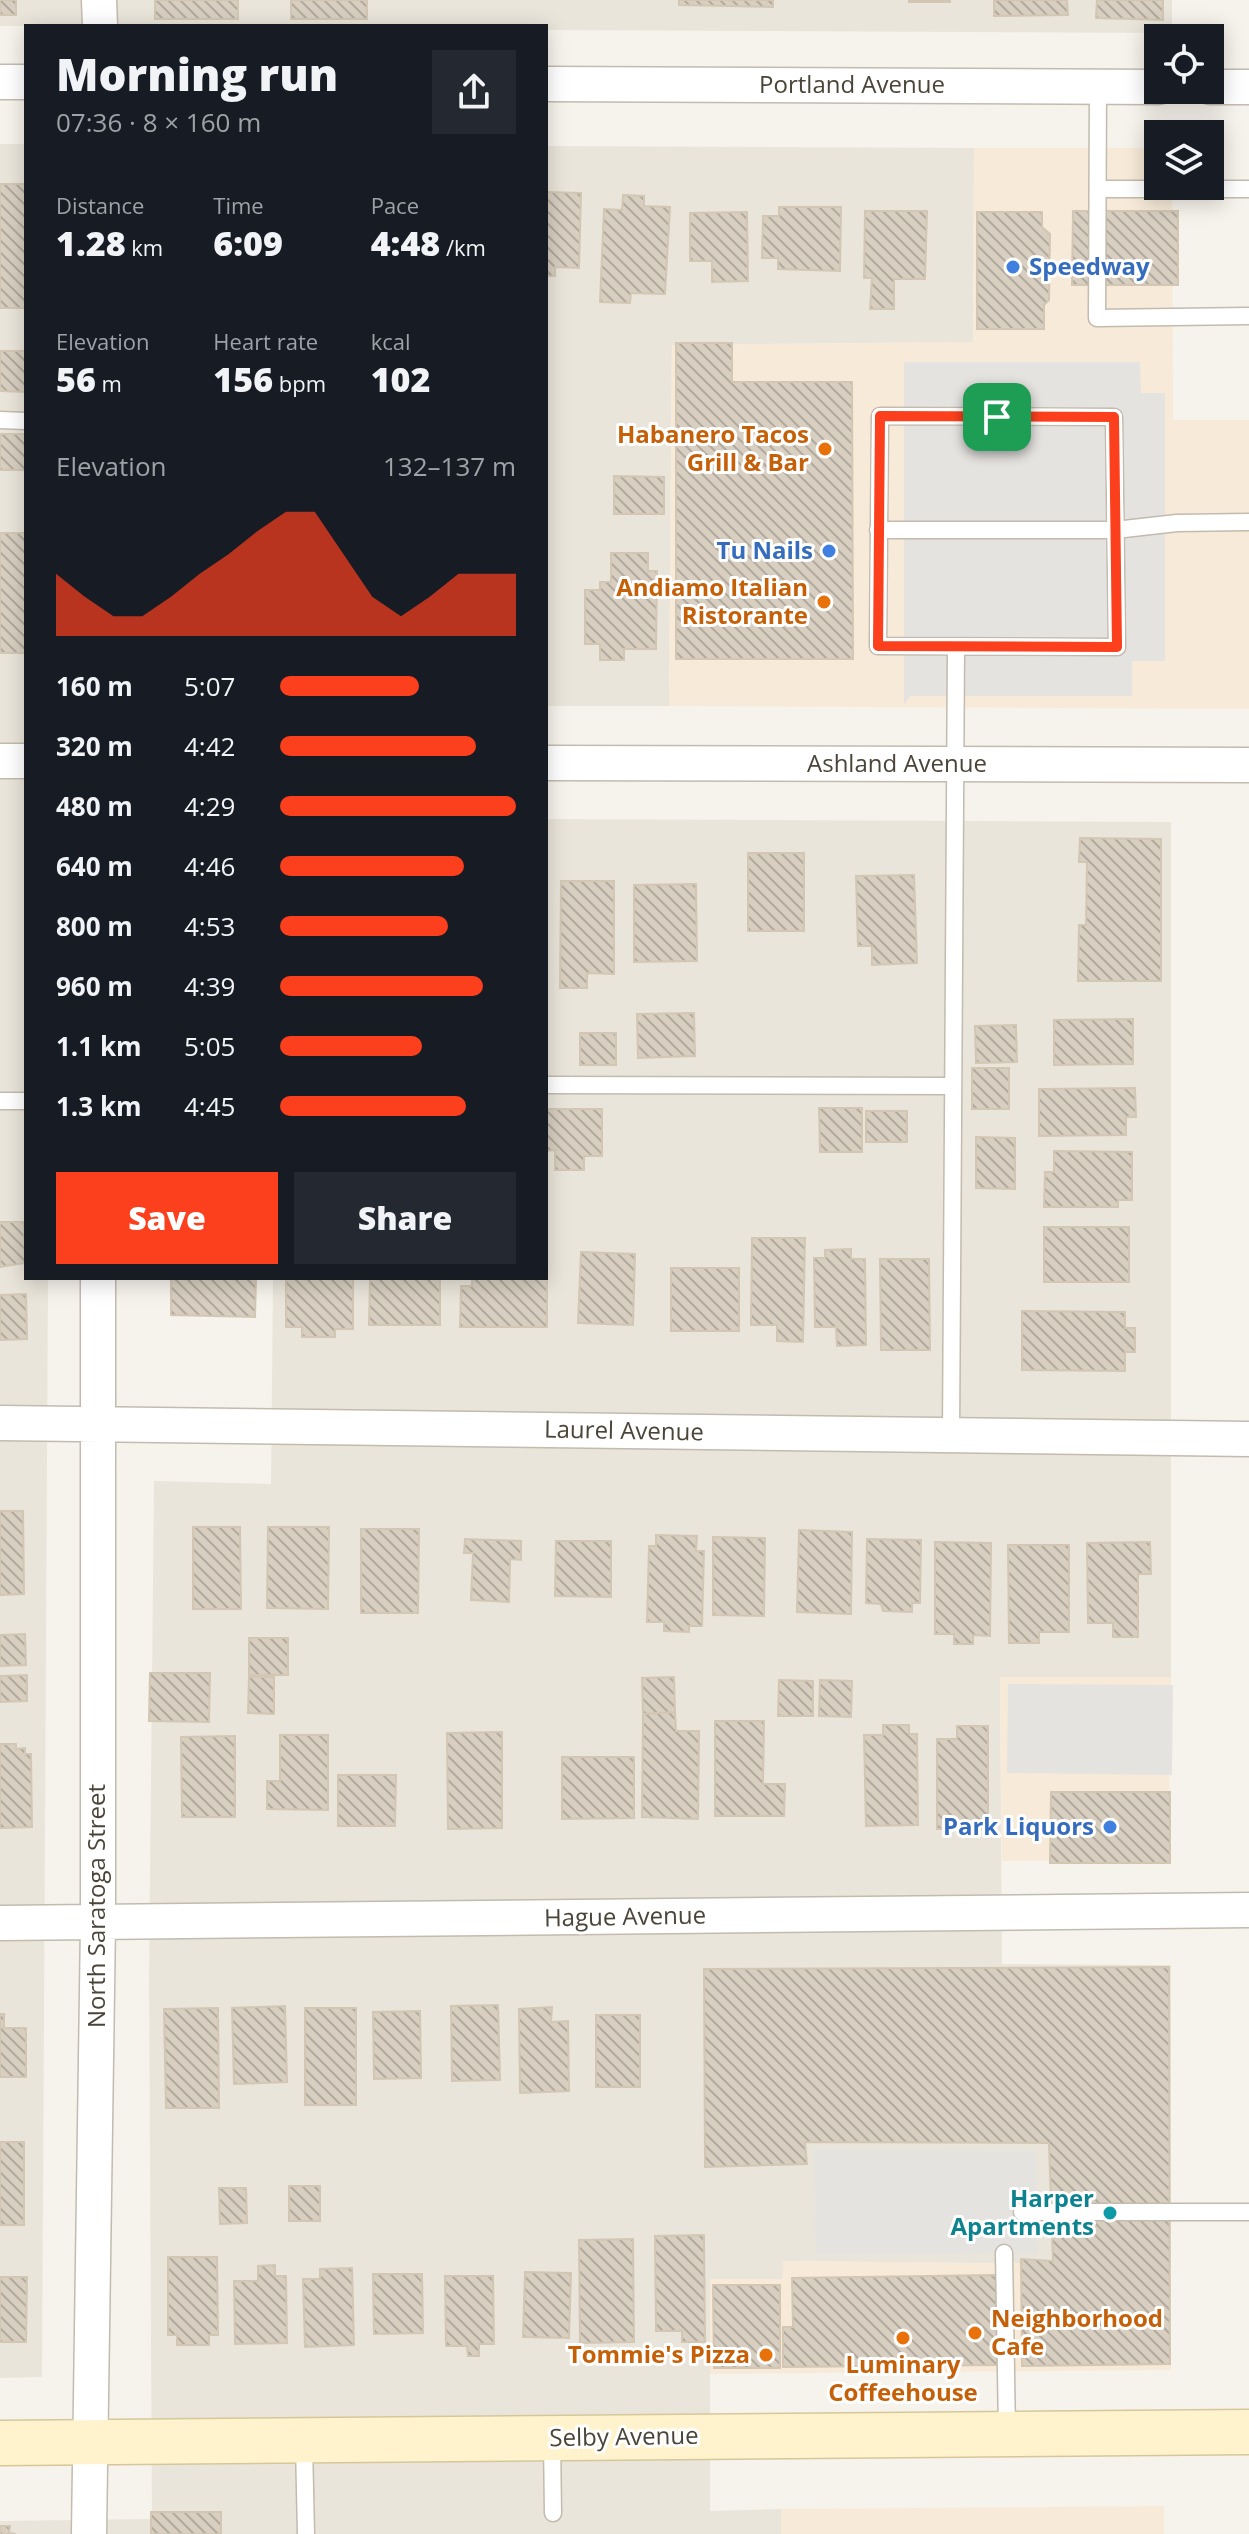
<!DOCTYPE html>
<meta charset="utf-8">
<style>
:root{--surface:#171b24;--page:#242831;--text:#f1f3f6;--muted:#9ea1a6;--accent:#fc3f1d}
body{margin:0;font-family:"Open Sans",sans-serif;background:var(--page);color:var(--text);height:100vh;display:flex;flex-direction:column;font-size:30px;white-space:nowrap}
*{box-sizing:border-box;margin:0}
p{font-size:26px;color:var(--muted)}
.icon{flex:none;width:44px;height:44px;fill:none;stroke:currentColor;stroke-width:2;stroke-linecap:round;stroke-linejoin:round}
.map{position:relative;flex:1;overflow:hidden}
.side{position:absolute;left:24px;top:24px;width:524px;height:1256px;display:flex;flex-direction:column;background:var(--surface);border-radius:0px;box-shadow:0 4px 20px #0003}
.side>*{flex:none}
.buttons{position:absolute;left:1144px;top:24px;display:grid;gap:16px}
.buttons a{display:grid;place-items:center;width:80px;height:80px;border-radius:0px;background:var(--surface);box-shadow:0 4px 20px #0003;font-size:40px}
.pin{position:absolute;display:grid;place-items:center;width:68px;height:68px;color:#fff;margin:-34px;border-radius:16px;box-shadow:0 4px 12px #0006}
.round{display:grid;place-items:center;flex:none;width:84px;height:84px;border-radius:0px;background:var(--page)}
.headline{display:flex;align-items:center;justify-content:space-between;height:136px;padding:0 32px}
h1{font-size:44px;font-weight:800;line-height:60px}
.figures{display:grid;grid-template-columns:repeat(3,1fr);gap:12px;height:136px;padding:8px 32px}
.figures div{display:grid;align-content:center}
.figures b{font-size:34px;font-weight:800}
.figures small{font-size:22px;font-weight:400}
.figures p{font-size:22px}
.chart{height:224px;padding:16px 32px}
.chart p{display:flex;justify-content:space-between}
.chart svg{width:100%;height:144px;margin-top:8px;fill:var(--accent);opacity:.7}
.action{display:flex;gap:16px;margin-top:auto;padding:16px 32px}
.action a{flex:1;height:92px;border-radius:0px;background:var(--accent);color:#fff;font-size:32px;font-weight:800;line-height:92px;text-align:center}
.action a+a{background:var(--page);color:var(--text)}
ul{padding:0 32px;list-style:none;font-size:26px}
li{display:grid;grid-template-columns:128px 96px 1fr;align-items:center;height:60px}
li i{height:20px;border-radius:10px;background:var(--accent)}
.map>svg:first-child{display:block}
.residential{fill:#eae5da}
.commercial{fill:#f7ead8}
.parking{fill:#e5e3e0}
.building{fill:url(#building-back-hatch);stroke:#d3c7b4;stroke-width:2}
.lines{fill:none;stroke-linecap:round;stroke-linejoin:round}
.lane-casing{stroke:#c2bbae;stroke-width:19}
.street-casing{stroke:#c2bbae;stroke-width:37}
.secondary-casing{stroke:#d6c79b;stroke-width:47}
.lane{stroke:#fff;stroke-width:16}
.street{stroke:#fff;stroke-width:34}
.secondary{stroke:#fff3cd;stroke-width:44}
.route-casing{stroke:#fff;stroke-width:16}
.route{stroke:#fc3f1d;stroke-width:10}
.shop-dot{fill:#3f7fe0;stroke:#fff;stroke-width:3}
.food-dot{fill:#e8710a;stroke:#fff;stroke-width:3}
.culture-dot{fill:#0f9aa8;stroke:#fff;stroke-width:3}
.labels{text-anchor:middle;stroke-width:6;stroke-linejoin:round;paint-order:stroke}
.street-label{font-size:24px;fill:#4b4439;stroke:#fff}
.shop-label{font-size:24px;font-weight:bold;fill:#366cbe;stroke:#fff;text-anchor:end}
.food-label{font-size:24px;font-weight:bold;fill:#c56008;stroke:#fff;text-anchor:end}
.culture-label{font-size:24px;font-weight:bold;fill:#0d838f;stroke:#fff;text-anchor:end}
</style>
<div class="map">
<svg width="1249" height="2534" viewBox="0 0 1249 2534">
<defs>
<pattern id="building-back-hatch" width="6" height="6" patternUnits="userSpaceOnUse" patternTransform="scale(2)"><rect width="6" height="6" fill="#d8cfc1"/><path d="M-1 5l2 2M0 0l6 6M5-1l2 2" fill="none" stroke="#b1aa9e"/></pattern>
</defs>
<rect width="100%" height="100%" fill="#f6f3ec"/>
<!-- residential -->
<path class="residential" d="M0,0h1172v33l-626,-3v-4h-546z
M0,144h26v1134h22l-6,1099 -42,1z
M546,146l428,2 -1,194 -301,3 -3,361h-123z
M546,819l625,3v855h-171l2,287 169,1v300l-387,-4 -1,18h-73v232l71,-2 378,25h-1159v-13l152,-2 -3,-541 5,-497 117,3 2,-206h273z"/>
<!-- commercial -->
<path class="commercial" d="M974,148h184v38h14l1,234h76v289l-580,-3 3,-361 301,-3z
M1000,1677h171l-3,183 -166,1z
M783,2261l388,4v105l-461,4v-95h72z
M1164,2506v28h-383v-25z"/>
<!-- parking -->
<path class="parking" d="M904,362h236l1,31h24v268h-33v35h-222l-6,9z
M1008,1684l165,1 -1,90 -165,-2z
M814,2150l222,1 1,102 -221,1z"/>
<!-- building -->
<path class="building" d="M0,0h16v15h-16z
M155,0h83v19h-83z
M291,0h76v19h-76z
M679,0h94v7l-94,-2z
M909,0h41v2h-41z
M994,0h73l1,15 -74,1z
M1097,0h66v20l-67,-2z
M0,184h26v124h-26z
M547,192l34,1 -2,75 -24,-1v9h-9z
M623,195l21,1v10l26,1 -5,87 -34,-1 -1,10 -30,-1 4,-93 18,1z
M779,207h62l-1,64 -62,-2v-11h-16l1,-42h16z
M865,211h62l-2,68h-31v30h-24l2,-31h-8z
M1073,211h105v74h-106z
M747,212l1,69 -36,1v-21h-22v-48z
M977,212h65v15l8,7 -1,66 -5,5v24h-67z
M676,343h56v39h120l1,277h-177z
M0,351h26v41l-26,-1z
M0,434h26v36h-26z
M614,476l50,1v37h-50z
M0,533h26v120h-26z
M611,553h37v18h9l-1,78h-32v11h-24v-16h-15v-54h15v-8h11z
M1080,838l81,1v142h-83l1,-56h7l1,-63h-8z
M748,853h56v78h-56z
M914,875l3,88 -45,2v-19h-14l-2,-70z
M561,881h53v93l-27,-1v15h-27z
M696,884l1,77 -63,1v-77z
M694,1013l1,43 -57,2 -1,-44z
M1133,1019v45l-79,1v-45z
M1016,1025l1,37 -41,1 -1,-37z
M580,1033h36v32h-36z
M972,1068h37v41h-37z
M1135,1088l1,29h-10v18l-87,1v-47z
M819,1108h43v44h-42z
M546,1109h56v47h-18v14h-29v-20l-9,1z
M866,1111h41v31h-41z
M976,1137l39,1v51l-39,-1z
M1054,1151l78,1v48h-14v7h-74l1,-35h9z
M0,1222h24l1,41 -25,4z
M1044,1227h85v55h-85z
M752,1238h53l-2,104 -26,-1v-16h-26z
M851,1249v10h14l1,86 -29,1 -1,-19h-21l-1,-69h11v-8z
M547,1252v75h-87l1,-41h11v-8h74z
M581,1252l54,2 -2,71 -55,-2z
M880,1259h49l1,91h-49z
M671,1268h68v63h-68z
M171,1278h85l-1,39 -84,-2z
M286,1278h67v51h-18v8h-33v-10h-16z
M370,1278h70v47h-71z
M26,1294l1,45 -27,1v-45z
M1022,1311l103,1v16h10v24h-10v19l-103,-1z
M0,1511h23l1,83 -24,1z
M193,1527h47l1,82h-48z
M268,1527h61l-1,82 -61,-1z
M361,1529h58l-1,84h-57z
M799,1530l53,2 -1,82 -54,-2z
M656,1535l41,1 -1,15h8l-2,75h-13v6l-25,-1v-9h-17l2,-76h7z
M713,1537l52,1 -1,78 -51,-1z
M465,1539l56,2v19l-11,-1 -1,43 -38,-2 2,-47h-9z
M867,1539l54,1 -1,63h-8v9l-29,-1 -2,-7 -15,-1z
M556,1541h55v56l-56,-1z
M935,1542l56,1 -1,93 -17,-1v9h-19v-10h-19z
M1150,1542l1,32h-13v63h-25v-14h-25l-1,-80z
M1008,1545h61v87h-30v11h-30z
M25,1634l1,31 -26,1v-31z
M249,1638h39v37h-39z
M150,1673h60l-1,49 -60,-1z
M27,1675v26l-27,1v-26z
M249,1677h25v37l-26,-1z
M674,1677l1,35 -32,2 -1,-36z
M779,1680l34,1v35h-35z
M820,1680l32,1 -1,36 -32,-1z
M675,1712l1,19h23l-1,88 -56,-2 1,-103z
M715,1721h49l-1,63h22l-1,32h-69z
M883,1725h26v9h8l1,91 -52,1 -2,-91h19z
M957,1726h31v103h-51v-90h20z
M502,1732v96l-54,1 -1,-96z
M280,1735h48v75l-61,-1v-28h13z
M235,1736v81h-53l-1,-80z
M0,1744h16v5l9,-1v6h6l1,73 -32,1z
M562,1757h72v61l-72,1z
M338,1775h58l-1,51h-57z
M1051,1792h119v71h-120z
M1169,1967l1,397 -148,2 -1,-107 32,2 -4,-118 -244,-1 2,22 -102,3 -1,-198z
M498,2005l2,75 -48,1 -1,-75z
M285,2006l2,76 -53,2 -2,-76z
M552,2007l-1,15 17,-1 1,70 -49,2 -1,-84z
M218,2008l1,100h-53l-2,-99z
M305,2008h51v97h-51z
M420,2011l1,67 -47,1 -1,-67z
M0,2014h4v14h22v49h-26z
M596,2015h44v72h-44z
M0,2142h24v83h-24z
M289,2186h31v35h-31z
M219,2188h27l1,35 -27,1z
M704,2235l1,107h-23v-11h-26l-1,-95z
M633,2239l1,103 -54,1 -1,-103z
M168,2257h49l1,78h-9v10h-32v-10h-9z
M275,2265v11h11l1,67 -52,1 -1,-63h24v-15z
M352,2268l2,77 -49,2 -2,-68h17v-10z
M525,2272l46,1 -2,65 -46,-1z
M373,2274h49l1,59 -49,1z
M996,2275l1,90 -214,2v-40h10l-1,-49z
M445,2276h48l1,68h-15v12h-11l-1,-10h-21z
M0,2277h27l-1,65h-26z
M713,2285h67v83h-66z
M151,2512h70v22h-70z
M0,2526h10l-1,7 7,1h-16z"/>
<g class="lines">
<defs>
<path id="lane" d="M1098,86l-1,232 152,-2
M1098,189h151
M880,416l234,1 3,230 -239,-1z
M0,420l26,1
M878,530h237l62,-7 72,-1
M546,1085l405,1
M0,1101h26
M951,1436l5,-789
M1022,2212h227
M1004,2253l3,179
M552,2439l1,74
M304,2444l2,90"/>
<path id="street" d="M99,0l1,26
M0,82h26
M546,84l612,3
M1210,87h39
M0,761h26
M546,763l703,2
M0,1423l1249,16
M0,1923l1249,-13
M89,2534l9,-611v-645"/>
<path id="secondary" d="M0,2443l1249,-11"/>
</defs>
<!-- lane casing -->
<use href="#lane" class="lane-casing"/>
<!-- street casing -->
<use href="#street" class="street-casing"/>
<!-- secondary casing -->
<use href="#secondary" class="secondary-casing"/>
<!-- lane -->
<use href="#lane" class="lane"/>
<!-- street -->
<use href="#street" class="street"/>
<!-- secondary -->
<use href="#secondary" class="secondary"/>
</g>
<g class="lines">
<defs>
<path id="route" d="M880,416l234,1 3,230 -239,-1z"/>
</defs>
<!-- route casing -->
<use href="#route" class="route-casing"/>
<!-- route -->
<use href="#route" class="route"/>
</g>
<!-- markers -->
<g class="shop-dot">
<circle cx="1013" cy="267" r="8"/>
<circle cx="829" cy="551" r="8"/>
<circle cx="1110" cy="1827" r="8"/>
</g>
<g class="food-dot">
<circle cx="825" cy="449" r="8"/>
<circle cx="824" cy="602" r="8"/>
<circle cx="975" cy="2333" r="8"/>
<circle cx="903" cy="2338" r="8"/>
<circle cx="766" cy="2355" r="8"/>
</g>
<circle class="culture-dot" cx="1110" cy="2213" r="8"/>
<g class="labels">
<!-- street labels -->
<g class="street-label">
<text x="852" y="93">Portland Avenue</text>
<text x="897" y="772">Ashland Avenue</text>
<text transform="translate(624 1431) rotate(1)" y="8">Laurel Avenue</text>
<text transform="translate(97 1906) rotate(-90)" y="8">North Saratoga Street</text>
<text transform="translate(625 1917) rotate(-1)" y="8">Hague Avenue</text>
<text transform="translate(624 2437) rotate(-1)" y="8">Selby Avenue</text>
</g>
<!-- shop labels -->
<g class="shop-label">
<text x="1029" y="275" text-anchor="start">Speedway</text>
<text x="813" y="559">Tu Nails</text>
<text x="1094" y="1835">Park Liquors</text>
</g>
<!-- food labels -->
<g class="food-label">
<text x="809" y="443">Habanero Tacos<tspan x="809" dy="28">Grill &amp; Bar</tspan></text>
<text x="808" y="596">Andiamo Italian<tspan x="808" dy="28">Ristorante</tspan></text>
<text x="991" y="2327" text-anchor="start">Neighborhood<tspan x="991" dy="28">Cafe</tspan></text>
<text x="750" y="2363">Tommie's Pizza</text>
<text x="903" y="2373" text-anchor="middle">Luminary<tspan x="903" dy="28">Coffeehouse</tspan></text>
</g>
<!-- culture labels -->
<g class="culture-label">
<text x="1094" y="2207">Harper<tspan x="1094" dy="28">Apartments</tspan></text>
</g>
</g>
</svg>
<div class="buttons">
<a><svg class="icon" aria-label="locate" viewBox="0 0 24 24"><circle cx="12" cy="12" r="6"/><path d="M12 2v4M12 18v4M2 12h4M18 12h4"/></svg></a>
<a><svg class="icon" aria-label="layers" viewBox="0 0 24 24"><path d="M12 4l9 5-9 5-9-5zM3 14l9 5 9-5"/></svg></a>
</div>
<div class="pin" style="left:997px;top:417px;background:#1e9e55"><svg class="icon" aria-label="arrive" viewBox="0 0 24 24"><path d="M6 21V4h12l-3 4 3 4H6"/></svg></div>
<section class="side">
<div class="headline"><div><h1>Morning run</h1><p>07:36 · 8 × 160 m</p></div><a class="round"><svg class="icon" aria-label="share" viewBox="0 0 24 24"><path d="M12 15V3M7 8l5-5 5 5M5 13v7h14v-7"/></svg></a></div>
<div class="figures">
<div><p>Distance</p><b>1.28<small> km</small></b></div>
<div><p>Time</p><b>6:09</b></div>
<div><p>Pace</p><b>4:48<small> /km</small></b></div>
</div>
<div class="figures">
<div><p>Elevation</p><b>56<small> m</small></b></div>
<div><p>Heart rate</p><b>156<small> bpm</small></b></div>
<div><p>kcal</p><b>102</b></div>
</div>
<div class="chart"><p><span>Elevation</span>132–137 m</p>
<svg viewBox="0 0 160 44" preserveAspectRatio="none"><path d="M0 44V25L10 32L20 38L30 38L40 32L50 25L60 19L70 12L80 6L90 6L100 19L110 32L120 38L130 32L140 25L150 25L160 25V44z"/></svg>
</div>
<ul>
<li><b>160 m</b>5:07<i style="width:59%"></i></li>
<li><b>320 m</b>4:42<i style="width:83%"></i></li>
<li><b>480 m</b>4:29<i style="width:100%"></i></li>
<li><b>640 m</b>4:46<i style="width:78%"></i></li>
<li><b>800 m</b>4:53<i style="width:71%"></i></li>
<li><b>960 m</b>4:39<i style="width:86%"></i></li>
<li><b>1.1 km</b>5:05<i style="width:60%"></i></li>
<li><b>1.3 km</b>4:45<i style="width:79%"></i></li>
</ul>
<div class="action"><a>Save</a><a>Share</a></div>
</section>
</div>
